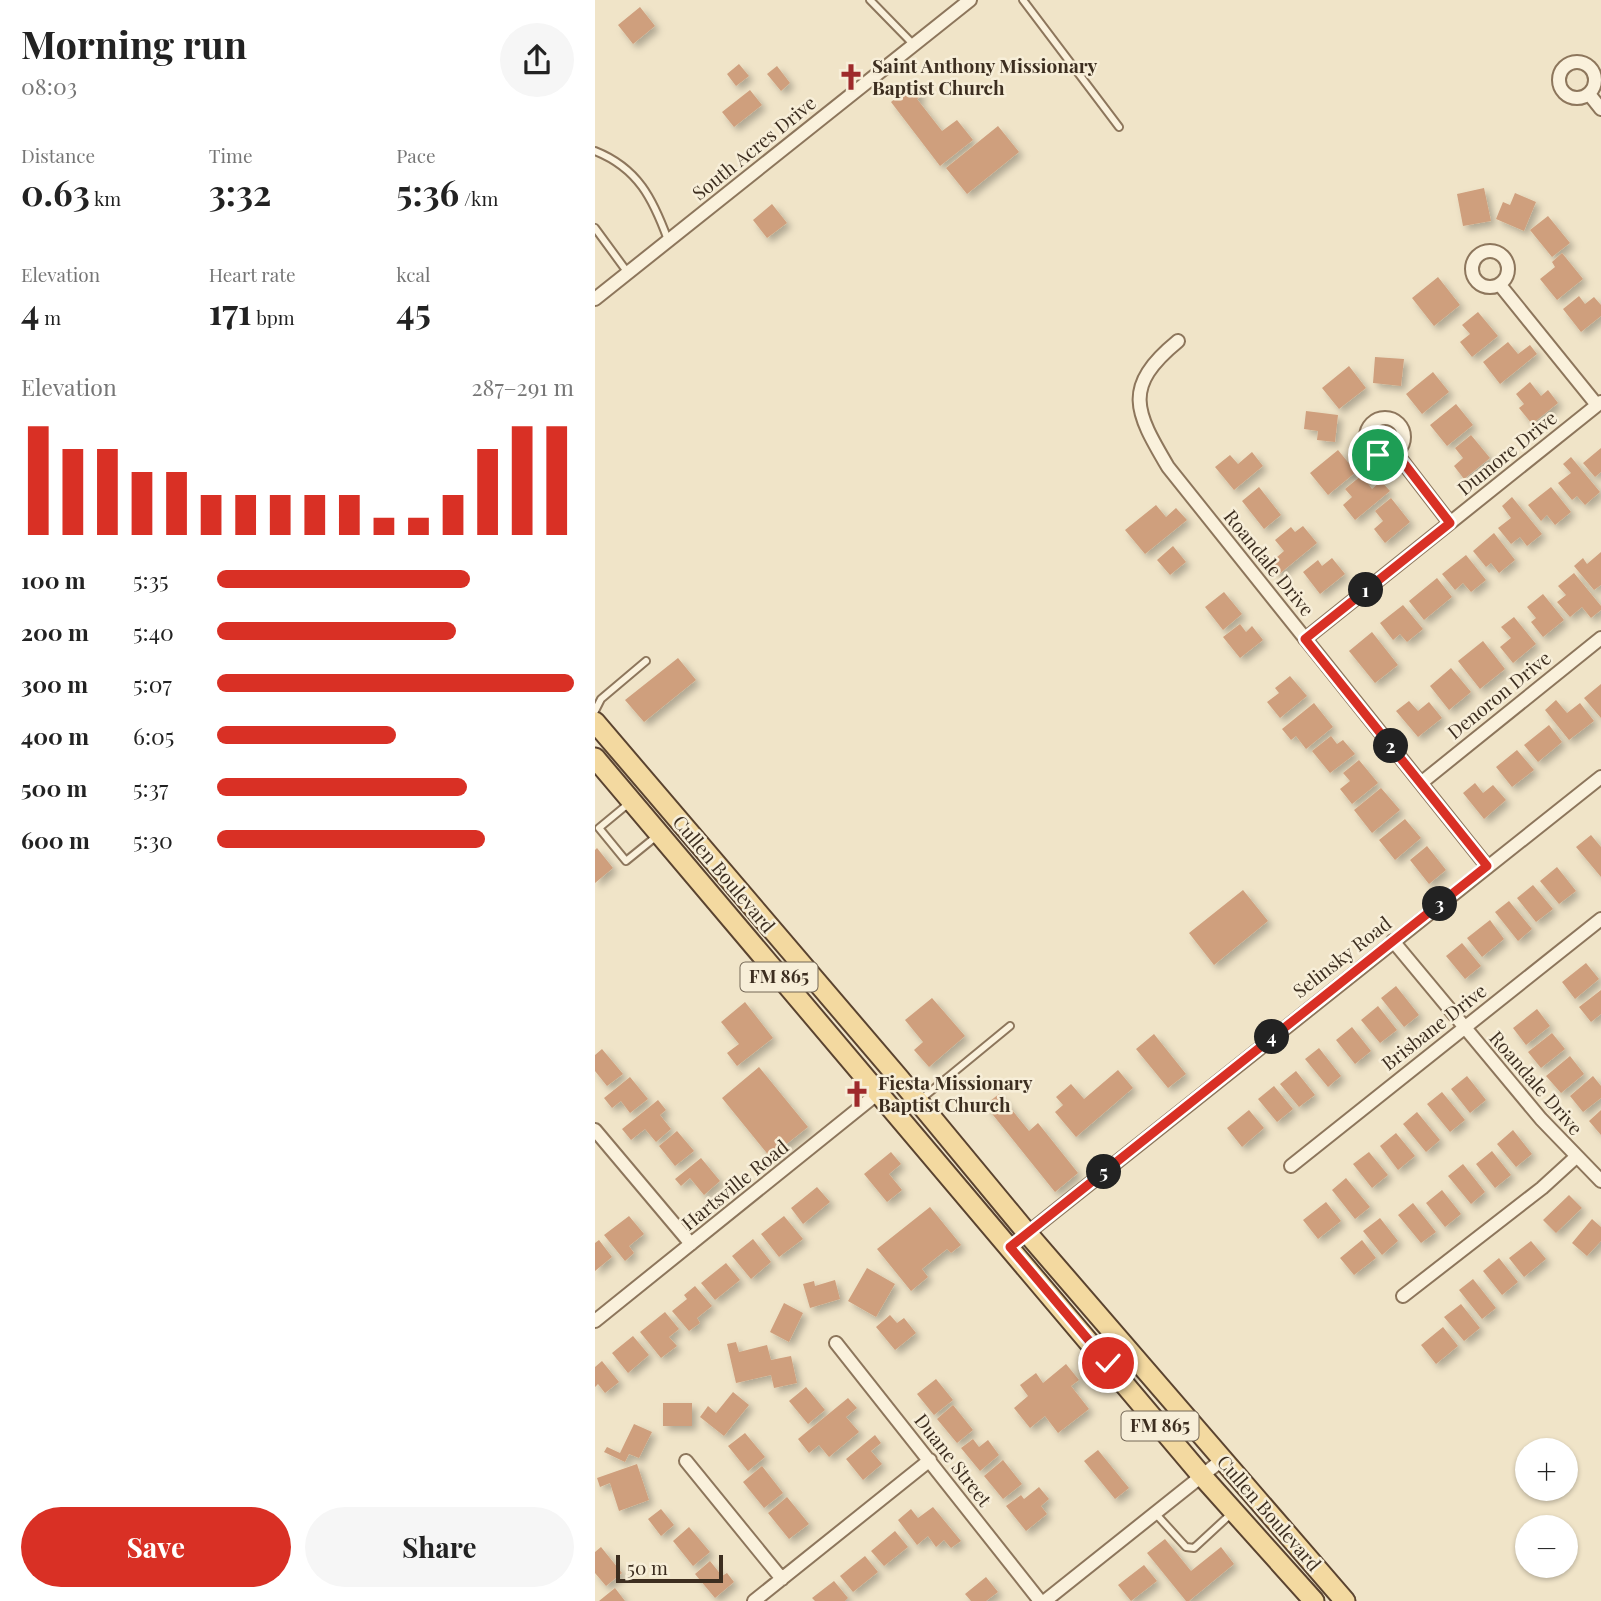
<!DOCTYPE html>
<meta charset="utf-8">
<style>
:root{--surface:#fff;--page:#f6f6f6;--text:#222;--muted:#767676;--accent:#d93025}
body{margin:0;font-family:"Playfair Display",serif;background:var(--page);color:var(--text);height:100vh;display:flex;flex-direction:column;font-size:26px;white-space:nowrap}
*{box-sizing:border-box;margin:0}
p{font-size:23px;color:var(--muted)}
.icon{flex:none;width:38px;height:38px;fill:none;stroke:currentColor;stroke-width:2;stroke-linecap:round;stroke-linejoin:round}
.map{position:relative;flex:1;overflow:hidden}
.sheet{display:flex;flex-direction:column;background:var(--surface);width:595px}
.sheet>*{flex:none}
.tools{position:absolute;left:920px;top:1438px;display:grid;gap:14px}
.tools a{display:grid;place-items:center;width:63px;height:63px;border-radius:50%;background:var(--surface);box-shadow:0 2px 5px #0004;font-size:35px}
.scale{position:absolute;left:21px;bottom:18px;width:107px;box-sizing:border-box;padding-left:7px;border:4px solid #3d2e20;border-top:0;font-size:19px;line-height:24px;white-space:nowrap;color:#3d2e20;-webkit-text-stroke:5px #f7eed8;paint-order:stroke}
.pin{position:absolute;display:grid;place-items:center;width:60px;height:60px;color:#fff;margin:-30px;border:4px solid #fff;border-radius:50%;box-shadow:0 2px 7px #0007}
.km{position:absolute;width:35px;height:35px;margin:-18px;border-radius:50%;background:#222;color:#fff;font-size:19px;line-height:35px;text-align:center}
.round{display:grid;place-items:center;flex:none;width:74px;height:74px;border-radius:37px;background:var(--page)}
.head{display:flex;align-items:center;justify-content:space-between;height:119px;padding:0 21px}
h1{font-size:38px;font-weight:700;line-height:52px}
.stats{display:grid;grid-template-columns:repeat(3,1fr);gap:10px;height:119px;padding:7px 21px}
.stats div{display:grid;align-content:center}
.stats b{font-size:35px;font-weight:700}
.stats small{font-size:19px;font-weight:400}
.stats p{font-size:19px}
.chart{height:196px;padding:14px 21px}
.chart p{display:flex;justify-content:space-between}
.chart svg{width:100%;height:126px;margin-top:7px;stroke:var(--accent);stroke-width:6}
.primary-button{display:flex;gap:14px;margin-top:auto;padding:14px 21px}
.primary-button a{flex:1;height:80px;border-radius:42px;background:var(--accent);color:#fff;font-size:28px;font-weight:700;line-height:80px;text-align:center}
.primary-button a+a{background:var(--page);color:var(--text)}
ul{padding:0 21px;list-style:none;font-size:23px}
li{display:grid;grid-template-columns:112px 84px 1fr;align-items:center;height:52px}
li i{height:18px;border-radius:9px;background:var(--accent)}
main{display:flex;flex:1;min-height:0}
.map>svg:first-child{display:block}
.building{fill:#cf9f7d;filter:url(#shadow)}
.lines{fill:none;stroke-linecap:round;stroke-linejoin:round}
.service-casing{stroke:#8d765c;stroke-width:10}
.minor-casing{stroke:#8d765c;stroke-width:16}
.primary-casing{stroke:#5b4430;stroke-width:23}
.service{stroke:#faf1dc;stroke-width:6}
.minor{stroke:#faf1dc;stroke-width:12}
.primary{stroke:#f3d9a0;stroke-width:19}
.route-casing{stroke:#fff;stroke-width:14}
.route{stroke:#d93025;stroke-width:9}
.labels{text-anchor:middle;stroke-width:5;stroke-linejoin:round;paint-order:stroke}
.shield{fill:#f7eed8;stroke:#756857;stroke-width:2}
.shield-label{font-size:18px;font-weight:bold;fill:#3d2e20}
.poi-label{font-size:19px;font-weight:bold;fill:#3d2e20;stroke:#f7eed8;text-anchor:start}
.street-label{font-size:19px;fill:#3d2e20;stroke:#f7eed8}
</style>
<main>
<section class="sheet">
<div class="head"><div><h1>Morning run</h1><p>08:03</p></div><a class="round"><svg class="icon" aria-label="share" viewBox="0 0 24 24"><path d="M12 15V3M7 8l5-5 5 5M5 13v7h14v-7"/></svg></a></div>
<div class="stats">
<div><p>Distance</p><b>0.63<small> km</small></b></div>
<div><p>Time</p><b>3:32</b></div>
<div><p>Pace</p><b>5:36<small> /km</small></b></div>
</div>
<div class="stats">
<div><p>Elevation</p><b>4<small> m</small></b></div>
<div><p>Heart rate</p><b>171<small> bpm</small></b></div>
<div><p>kcal</p><b>45</b></div>
</div>
<div class="chart"><p><span>Elevation</span>287–291 m</p>
<svg viewBox="0 0 160 44" preserveAspectRatio="none"><path d="M5 44V6M15 44V14M25 44V14M35 44V22M45 44V22M55 44V30M65 44V30M75 44V30M85 44V30M95 44V30M105 44V38M115 44V38M125 44V30M135 44V14M145 44V6M155 44V6"/></svg>
</div>
<ul>
<li><b>100 m</b>5:35<i style="width:71%"></i></li>
<li><b>200 m</b>5:40<i style="width:67%"></i></li>
<li><b>300 m</b>5:07<i style="width:100%"></i></li>
<li><b>400 m</b>6:05<i style="width:50%"></i></li>
<li><b>500 m</b>5:37<i style="width:70%"></i></li>
<li><b>600 m</b>5:30<i style="width:75%"></i></li>
</ul>
<div class="primary-button"><a>Save</a><a>Share</a></div>
</section>
<div class="map">
<svg width="1006" height="1601" viewBox="0 0 1006 1601">
<defs>
<filter id="shadow"><feDropShadow dx="4.5" dy="4.5" stdDeviation="3.5" flood-color="#0004"/></filter>
</defs>
<rect width="100%" height="100%" fill="#f0e4c8"/>
<!-- building -->
<path class="building" d="M45,7l15,19 -22,18 -15,-19z
M144,64l10,12 -13,10 -9,-12z
M182,66l13,17 -9,8 -14,-17z
M318,84l9,12 -5,3 25,32 15,-11 16,20 -33,26 -49,-64z
M155,90l12,15 -28,22 -12,-15z
M403,126l21,26 -52,42 -21,-26z
M889,188l7,33 -28,5 -6,-32z
M920,193l21,9 -12,29 -28,-12 7,-17 7,3z
M177,204l15,19 -20,15 -14,-18z
M953,216l22,27 -18,14 -22,-27z
M967,253l21,26 -26,21 -17,-21 15,-12 -3,-5z
M843,277l22,28 -26,21 -22,-28z
M984,296l6,8 9,-7 7,8v11l-20,16 -18,-23z
M883,312l20,24 -26,21 -12,-15 10,-8 -8,-9z
M913,342l10,12 12,-9 7,9 -37,30 -17,-22z
M780,357l29,2 -3,27 -28,-3z
M754,366l17,22 -27,21 -17,-21z
M838,372l16,20 -27,22 -16,-20z
M935,382l11,14 7,-6 10,13 -26,21 -13,-16 5,-4 -8,-10z
M861,404l17,21 -26,21 -17,-21z
M711,411l32,4 -3,27 -18,-2 1,-9 -14,-2z
M876,435l19,23 -26,21 -10,-13 9,-8 -8,-10z
M1006,448v24l-6,5 -12,-14z
M743,450l18,22 -28,23 -18,-22z
M657,452l11,14 -29,24 -19,-23 15,-12 8,9z
M976,457l29,35 -15,13 -8,-9 -5,4 -14,-17 13,-10 -8,-9z
M767,475l10,14 9,-8 9,10 -35,29 -12,-15 9,-8 -7,-8z
M664,487l22,28 -17,14 -22,-28z
M956,487l20,25 -16,13 -8,-10 -6,6 -13,-16z
M917,497l30,37 -15,12 -7,-9 -9,7 -13,-16 13,-10 -9,-12z
M796,498l19,24 -25,21 -11,-14 9,-8 -8,-10z
M561,505l10,12 10,-9 11,12 -42,34 -20,-24z
M708,526l14,17 -39,32 -9,-11 15,-13 -9,-11 16,-13 4,5z
M899,533l21,27 -16,13 -8,-10 -5,4 -13,-16z
M578,546l13,16 -16,13 -13,-15z
M1006,552v33l-7,5 -20,-24 9,-8 4,6z
M871,555l20,25 -15,12 -8,-9 -8,7 -13,-16z
M737,558l13,16 -25,20 -17,-22 15,-12 4,6z
M979,573l27,33v4l-10,8 -9,-11 -12,10 -13,-15 9,-7 -8,-9z
M842,578l15,19 -28,23 -15,-19z
M629,592l18,22 -19,16 -18,-23z
M948,594l21,26 -21,17 -12,-15 5,-4 -9,-11z
M808,605l20,24 -16,13 -7,-8 -7,6 -13,-17z
M919,617l22,27 -23,19 -13,-16 11,-9 -10,-11z
M645,624l6,8 6,-6 11,14 -23,18 -17,-21z
M777,632l26,33 -23,18 -26,-32z
M888,641l22,28 -25,20 -22,-28z
M83,658l18,22 -52,42 -19,-22z
M856,668l20,24 -22,18 -19,-24z
M695,676l17,20 -27,22 -13,-16 12,-9 -4,-5z
M1006,684v34l-17,-20z
M961,700l11,13 13,-10 14,18 -25,19 -24,-30z
M814,701l9,10 11,-9 13,16 -24,19 -22,-26z
M719,703l19,24 -27,22 -10,-13 -5,4 -9,-11z
M954,725l13,17 -24,20 -14,-17z
M736,736l6,8 6,-4 12,14 -25,19 -18,-22z
M922,750l17,20 -22,17 -16,-20z
M764,760l19,23 -26,21 -12,-15 10,-8 -7,-8z
M880,783l8,10 10,-8 13,15 -22,19 -21,-26z
M786,788l19,22 -28,23 -18,-23z
M810,819l16,19 -26,22 -16,-20z
M996,835l10,12v30l-25,-30z
M832,846l19,24 -17,14 -19,-24z
M2,848l16,20 -18,15v-33z
M962,867l19,24 -17,13 -19,-23z
M938,885l20,24 -17,13 -19,-24z
M648,890l25,31 -54,44 -25,-32z
M914,901l23,28 -14,12 -23,-29z
M895,920l14,19 -22,18 -15,-19z
M867,943l19,23 -16,13 -19,-23z
M991,963l13,16 -24,20 -13,-17z
M801,986l23,29 -15,12 -23,-29z
M1006,990v24l-10,8 -12,-15z
M337,998l33,38 -36,31 -15,-17 9,-8 -18,-22z
M150,1002l28,36 -36,28 -10,-13 12,-9 -18,-22z
M783,1006l19,24 -17,13 -19,-23z
M942,1009l13,17 -24,19 -13,-17z
M757,1027l19,24 -16,13 -19,-24z
M957,1033l13,16 -24,19 -13,-16z
M559,1034l32,40 -18,14 -32,-39z
M724,1048l22,28 -13,11 -23,-28z
M7,1049l21,25 -16,12 -12,-15v-16z
M975,1056l14,18 -23,19 -15,-17z
M164,1067l49,60 -38,30 -48,-59z
M523,1070l15,18 -57,49 -21,-25 8,-7 -7,-8 15,-13 13,15z
M701,1071l19,24 -16,12 -19,-23z
M872,1076l19,24 -16,13 -19,-24z
M998,1076l8,10v12l-18,14 -13,-16z
M35,1077l18,22 -18,14 -9,-12 -9,7 -8,-10z
M679,1086l19,23 -16,13 -19,-23z
M847,1092l23,28 -15,12 -23,-28z
M404,1094l30,37 9,-8 40,50 -23,19 -70,-87z
M63,1100l8,10 -6,5 11,14 -15,13 -11,-13 -14,11 -9,-11z
M654,1110l15,18 -22,19 -15,-19z
M1006,1110v25l-12,-14z
M822,1112l23,28 -14,12 -23,-28z
M918,1130l19,24 -16,13 -19,-23z
M82,1131l17,20 -19,15 -16,-20z
M801,1133l19,23 -17,14 -18,-24z
M897,1151l19,24 -16,13 -19,-24z
M296,1152l10,12 -12,10 13,16 -15,12 -23,-28z
M774,1152l19,23 -16,13 -19,-24z
M106,1158l19,23 -16,14 -14,-17 -9,8 -6,-7z
M868,1164l22,28 -14,12 -23,-28z
M751,1178l24,29 -15,12 -23,-29z
M222,1187l13,15 -27,22 -12,-16z
M847,1190l19,24 -16,13 -19,-24z
M974,1195l13,13 -26,25 -13,-13z
M731,1202l15,19 -23,18 -15,-19z
M818,1203l23,29 -15,11 -23,-28z
M335,1207l31,38 -10,8 -4,-4 -25,20 6,8 -17,14 -34,-42z
M34,1216l15,18 -15,12 5,7 -9,8 -21,-26z
M189,1216l19,23 -24,18 -18,-23z
M785,1218l18,23 -16,14 -19,-24z
M997,1219l9,8v14l-14,15 -15,-13z
M158,1239l18,23 -20,17 -19,-23z
M4,1240l13,17 -17,14v-28z
M767,1240l14,18 -22,17 -14,-17z
M936,1241l15,18 -22,18 -15,-19z
M904,1258l19,24 -16,13 -19,-24z
M131,1263l14,17 -25,20 -14,-17z
M272,1268l28,16 -19,33 -28,-16z
M878,1279l23,29 -14,11 -23,-29z
M240,1280l5,19 -30,9 -7,-24 11,-3 1,5z
M100,1286l17,20 -15,12 3,5 -11,8 -17,-20 15,-12 -3,-4z
M189,1303l19,10 -14,29 -19,-10z
M866,1304l19,24 -16,13 -20,-24z
M70,1312l14,17 -10,8 8,9 -16,12 -21,-26z
M295,1315l7,8 7,-5 12,15 -21,17 -19,-23z
M848,1327l15,19 -22,18 -15,-19z
M38,1336l16,19 -21,18 -16,-20z
M141,1342l3,10 28,-7 4,15 20,-4 6,27 -23,5 -3,-13 -35,8 -9,-39z
M7,1361l17,21 -14,11 -7,-9 -3,3v-20z
M471,1364l13,16 -8,6 18,23 -31,24 -13,-17 -15,12 -16,-20 14,-12 -8,-11 16,-12 7,10z
M341,1379l17,21 -19,15 -17,-21z
M211,1387l19,23 -17,14 -19,-23z
M138,1392l16,13 -25,31 -24,-19 8,-11 8,7z
M253,1398l9,10 -11,9 13,15 -30,25 -10,-12 -10,8 -11,-14z
M68,1403h29v23h-29z
M358,1405l20,25 -16,13 -20,-24z
M39,1424l18,8 -13,26 -10,-4 -4,8 -21,-10 3,-5 13,6z
M150,1433l20,24 -17,14 -20,-25z
M280,1435l6,8 -10,8 11,13 -19,16 -17,-21z
M378,1439l6,8 9,-7 11,15 -19,16 -19,-23z
M503,1450l31,38 -14,11 -31,-38z
M408,1460l19,24 -19,15 -19,-23z
M42,1464l12,36 -30,11 -9,-28 -10,4 -3,-9z
M167,1466l21,27 -19,15 -21,-26z
M444,1487l10,12 -8,7 6,8 -21,17 -20,-25 15,-11 3,4z
M192,1497l22,27 -20,15 -21,-26z
M338,1507l28,34 -10,7 -7,-8 -8,7 -8,-11 -11,9 -19,-25 13,-11 7,9z
M66,1509l13,16 -13,11 -13,-17z
M94,1527l21,25 -17,14 -20,-25z
M300,1531l13,16 -24,19 -13,-15z
M570,1539l26,32 30,-24 13,17 -45,37h-3l-39,-48z
M6,1547l21,26 -16,13 -11,-13v-21z
M270,1556l13,16 -25,20 -13,-16z
M115,1561l12,15 5,-3 7,9 -19,16 -20,-24z
M549,1565l13,16 -26,20 -13,-16z
M391,1577l12,15 -12,9h-15l-6,-7z
M239,1581l14,17 -3,3h-30l-3,-3z
M20,1588l10,13h-26z"/>
<g class="lines">
<defs>
<path id="service" d="M275,0l44,45
M428,0l96,127
M0,151c43,17 58,48 73,89
M0,228l33,45
M0,711l6,-12 45,-38
M33,804l-29,24 27,33 32,-26
M325,1100l90,-74
M560,1513l31,34 8,1 39,-36"/>
<path id="minor" d="M964 80a18 18 0 1 1 36 0a18 18 0 1 1-36 0Z
M994,94l12,15
M877 269a18 18 0 1 1 36 0a18 18 0 1 1-36 0Z
M905,285l97,120
M0,299l375,-299
M583,341c-56,46 -43,70 -10,126l319,399
M771 437a19 19 0 1 1 38 0a19 19 0 1 1-38 0Z
M801,453l54,70
M710,639l296,-237
M826,783l180,-145
M798,941l148,178 60,62
M0,1130l96,114
M696,1166l310,-247
M415,1247l591,-470
M808,1296l139,-108 34,-31
M0,1321l303,-244
M241,1343l204,258
M91,1461l96,118
M159,1601l176,-141
M450,1601l178,-142"/>
<path id="primary" d="M0,722l303,355 130,157 317,367
M0,758l607,718 112,125"/>
</defs>
<!-- service casing -->
<use href="#service" class="service-casing"/>
<!-- minor casing -->
<use href="#minor" class="minor-casing"/>
<!-- primary casing -->
<use href="#primary" class="primary-casing"/>
<!-- service -->
<use href="#service" class="service"/>
<!-- minor -->
<use href="#minor" class="minor"/>
<!-- primary -->
<use href="#primary" class="primary"/>
</g>
<g class="lines">
<defs>
<path id="route" d="M513,1363l-98,-116 477,-381 -182,-227 145,-116 -54,-70 -6,3 -12,-1"/>
</defs>
<!-- route casing -->
<use href="#route" class="route-casing"/>
<!-- route -->
<use href="#route" class="route"/>
</g>
<!-- icons -->
<defs>
<symbol id="church-bare" viewBox="-9 -9 18 18"><path d="M-1.2-6h2.4v3.5h3.3v2.4h-3.3V6h-2.4V-.1h-3.3v-2.4h3.3Z" fill="#9e2a2b" stroke="#f7eed8" stroke-width="2.5" paint-order="stroke"/></symbol>
</defs>
<g fill-rule="evenodd">
<use href="#church-bare" x="237" y="58" width="38" height="38"/>
<use href="#church-bare" x="243" y="1075" width="38" height="38"/>
</g>
<g class="labels">
<!-- shield labels -->
<g class="shield">
<rect x="145.5" y="962.5" width="77" height="29" rx="5"/>
<rect x="526.5" y="1411.5" width="77" height="29" rx="5"/>
</g>
<g class="shield-label">
<text x="184" y="983">FM 865</text>
<text x="565" y="1432">FM 865</text>
</g>
<!-- poi labels -->
<g class="poi-label">
<text x="277" y="73">Saint Anthony Missionary<tspan x="277" dy="22">Baptist Church</tspan></text>
<text x="283" y="1090">Fiesta Missionary<tspan x="283" dy="22">Baptist Church</tspan></text>
</g>
<!-- street labels -->
<g class="street-label">
<text transform="translate(159 148) rotate(-39)" y="7">South Acres Drive</text>
<text transform="translate(912 453) rotate(-39)" y="7">Dumore Drive</text>
<text transform="translate(674 563) rotate(51)" y="7">Roandale Drive</text>
<text transform="translate(904 695) rotate(-39)" y="7">Denoron Drive</text>
<text transform="translate(129 874) rotate(50)" y="7">Cullen Boulevard</text>
<text transform="translate(747 957) rotate(-38)" y="7">Selinsky Road</text>
<text transform="translate(839 1027) rotate(-38)" y="7">Brisbane Drive</text>
<text transform="translate(941 1083) rotate(49)" y="7">Roandale Drive</text>
<text transform="translate(140 1185) rotate(-39)" y="7">Hartsville Road</text>
<text transform="translate(358 1460) rotate(52)" y="7">Duane Street</text>
<text transform="translate(674 1513) rotate(49)" y="7">Cullen Boulevard</text>
</g>
</g>
</svg>
<div class="tools">
<a>+</a>
<a>−</a>
</div>
<div class="scale">50 m</div>
<div class="pin" style="left:783px;top:455px;background:#1e9e55"><svg class="icon" aria-label="arrive" viewBox="0 0 24 24"><path d="M6 21V4h12l-3 4 3 4H6"/></svg></div>
<div class="pin" style="left:513px;top:1363px;background:#d93025"><svg class="icon" aria-label="check" viewBox="0 0 24 24"><path d="M5 12l5 5 9-10"/></svg></div>
<b class="km" style="left:771px;top:590px">1</b>
<b class="km" style="left:796px;top:746px">2</b>
<b class="km" style="left:845px;top:904px">3</b>
<b class="km" style="left:677px;top:1037px">4</b>
<b class="km" style="left:509px;top:1172px">5</b>
</div>
</main>
